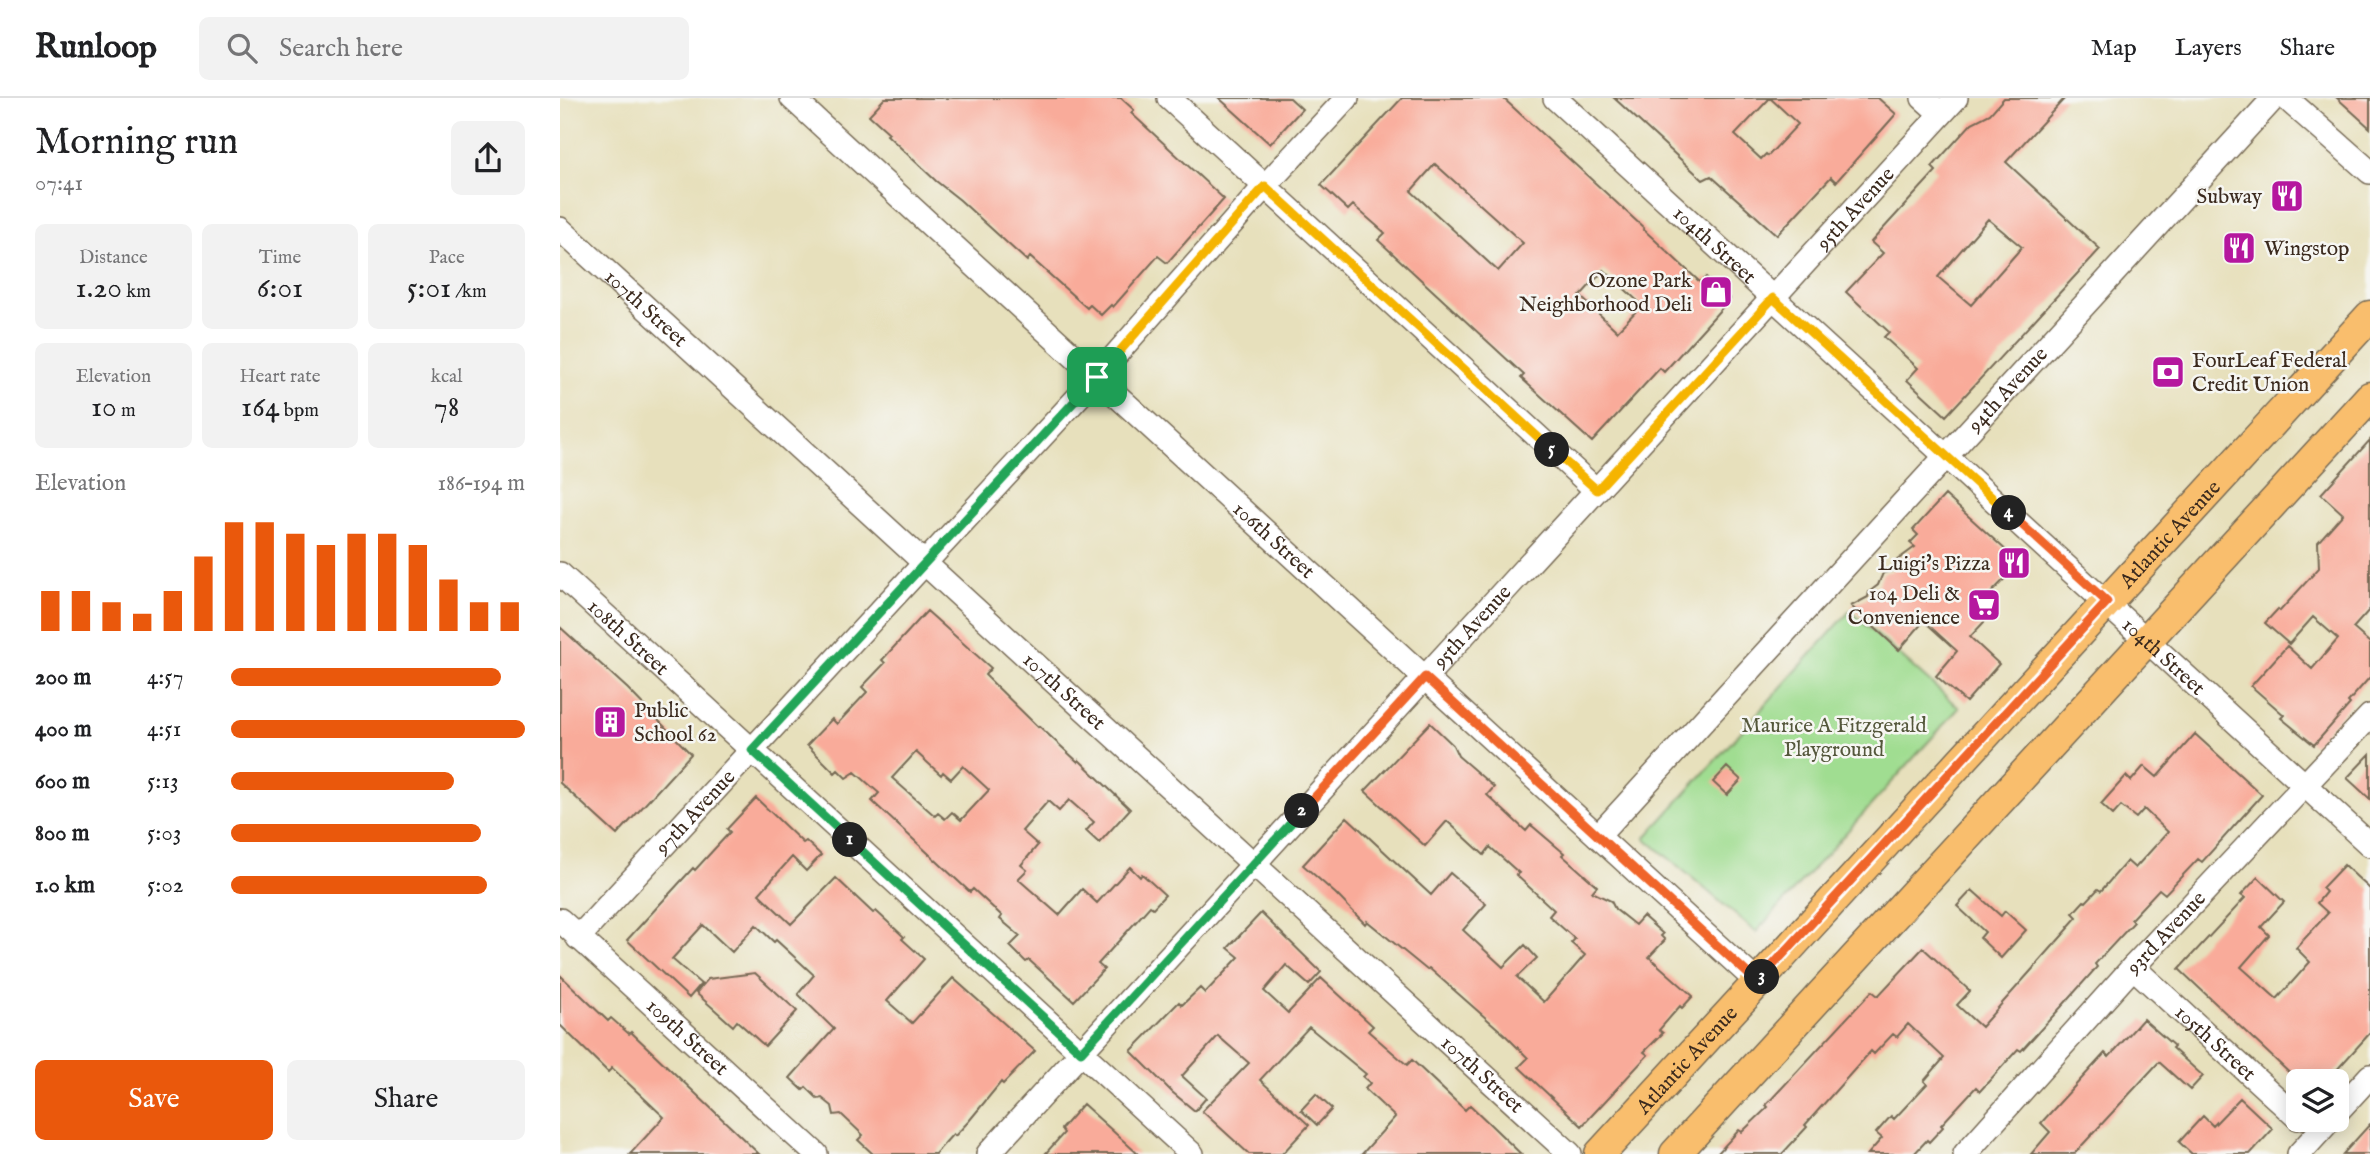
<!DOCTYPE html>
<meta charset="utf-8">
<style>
:root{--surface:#fff;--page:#f2f2f2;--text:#202124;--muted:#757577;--line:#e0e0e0;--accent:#ea580c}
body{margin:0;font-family:"IM FELL English",serif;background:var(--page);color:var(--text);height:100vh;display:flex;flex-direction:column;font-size:26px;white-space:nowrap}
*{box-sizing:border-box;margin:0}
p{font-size:23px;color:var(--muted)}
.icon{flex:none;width:38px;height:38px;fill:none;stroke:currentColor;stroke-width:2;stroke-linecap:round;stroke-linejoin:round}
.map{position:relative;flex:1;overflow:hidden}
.details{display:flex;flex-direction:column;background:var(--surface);width:560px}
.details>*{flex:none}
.controls{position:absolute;left:1726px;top:971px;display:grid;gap:14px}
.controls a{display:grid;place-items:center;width:63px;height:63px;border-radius:10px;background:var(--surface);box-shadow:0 4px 18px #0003;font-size:35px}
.pin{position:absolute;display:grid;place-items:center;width:60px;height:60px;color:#fff;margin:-30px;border-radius:14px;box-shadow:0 4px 10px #0006}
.km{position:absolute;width:35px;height:35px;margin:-18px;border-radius:50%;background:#222;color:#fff;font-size:19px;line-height:35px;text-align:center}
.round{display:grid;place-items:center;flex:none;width:74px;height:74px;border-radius:10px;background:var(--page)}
.head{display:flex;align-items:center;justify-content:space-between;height:119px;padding:0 35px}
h1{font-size:38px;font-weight:600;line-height:52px}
.metrics{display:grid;grid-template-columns:repeat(3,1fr);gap:10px;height:119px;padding:7px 35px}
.metrics div{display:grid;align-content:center;border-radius:10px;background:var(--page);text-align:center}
.metrics b{font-size:30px;font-weight:600}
.metrics small{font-size:19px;font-weight:400}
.metrics p{font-size:19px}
.chart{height:196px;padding:14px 35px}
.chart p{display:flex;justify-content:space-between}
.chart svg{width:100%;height:126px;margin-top:7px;stroke:var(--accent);stroke-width:6}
.action{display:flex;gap:14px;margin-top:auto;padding:14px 35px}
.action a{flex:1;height:80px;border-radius:10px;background:var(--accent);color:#fff;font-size:28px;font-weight:600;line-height:80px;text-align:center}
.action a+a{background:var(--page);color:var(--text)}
ul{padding:0 35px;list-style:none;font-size:23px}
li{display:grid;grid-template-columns:112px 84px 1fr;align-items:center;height:52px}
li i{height:18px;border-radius:9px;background:var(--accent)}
header{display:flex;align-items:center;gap:42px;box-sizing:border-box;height:98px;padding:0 35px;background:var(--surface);border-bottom:2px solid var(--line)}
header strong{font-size:33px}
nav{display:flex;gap:38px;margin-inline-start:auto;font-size:24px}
.search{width:490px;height:63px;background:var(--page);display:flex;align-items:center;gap:18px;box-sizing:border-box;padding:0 24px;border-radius:10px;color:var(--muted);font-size:26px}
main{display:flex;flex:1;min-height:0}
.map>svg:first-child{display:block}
.green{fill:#a0dd91;stroke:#6e8458;stroke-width:2}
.building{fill:#f9ab9a;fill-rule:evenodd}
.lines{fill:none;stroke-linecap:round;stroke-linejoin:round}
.minor-casing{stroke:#776a55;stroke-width:26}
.major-casing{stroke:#776a55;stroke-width:33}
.minor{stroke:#fff;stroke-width:23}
.major{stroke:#f9be6d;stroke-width:30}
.split-1-casing{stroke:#fff;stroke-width:14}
.split-2-casing{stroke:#fff;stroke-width:14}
.split-3-casing{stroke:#fff;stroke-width:14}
.split-4-casing{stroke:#fff;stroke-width:14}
.split-5-casing{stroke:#fff;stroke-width:14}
.split-6-casing{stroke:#fff;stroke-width:14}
.split-1{stroke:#22a559;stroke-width:9}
.split-2{stroke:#22a559;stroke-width:9}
.split-3{stroke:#f0652b;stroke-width:9}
.split-4{stroke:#f0652b;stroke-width:9}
.split-5{stroke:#f5b400;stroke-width:9}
.split-6{stroke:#f5b400;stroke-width:9}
.labels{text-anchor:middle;stroke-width:5;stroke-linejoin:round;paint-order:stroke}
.poi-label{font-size:21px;fill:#3b2a1e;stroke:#f6f6f2;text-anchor:end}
.street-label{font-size:21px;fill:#3b2a1e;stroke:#f6f6f2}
.park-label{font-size:21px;fill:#54573b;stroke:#f6f6f2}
</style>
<header>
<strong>Runloop</strong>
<div class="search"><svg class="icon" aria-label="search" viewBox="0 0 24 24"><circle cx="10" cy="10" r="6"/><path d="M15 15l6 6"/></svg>Search here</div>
<nav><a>Map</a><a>Layers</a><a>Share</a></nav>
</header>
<main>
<section class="details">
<div class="head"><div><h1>Morning run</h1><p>07:41</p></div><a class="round"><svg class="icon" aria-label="share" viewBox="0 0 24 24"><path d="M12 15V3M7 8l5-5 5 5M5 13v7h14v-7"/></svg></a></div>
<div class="metrics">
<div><p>Distance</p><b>1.20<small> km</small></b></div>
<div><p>Time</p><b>6:01</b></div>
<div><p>Pace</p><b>5:01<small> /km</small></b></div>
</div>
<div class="metrics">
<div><p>Elevation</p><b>10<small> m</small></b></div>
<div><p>Heart rate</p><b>164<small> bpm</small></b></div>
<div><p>kcal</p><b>78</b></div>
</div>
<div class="chart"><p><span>Elevation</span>186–194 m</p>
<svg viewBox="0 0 160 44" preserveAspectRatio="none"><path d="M5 44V30M15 44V30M25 44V34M35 44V38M45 44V30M55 44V18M65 44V6M75 44V6M85 44V10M95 44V14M105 44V10M115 44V10M125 44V14M135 44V26M145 44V34M155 44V34"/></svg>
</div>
<ul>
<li><b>200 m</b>4:57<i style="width:92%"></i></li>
<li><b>400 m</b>4:51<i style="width:100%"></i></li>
<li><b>600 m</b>5:13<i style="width:76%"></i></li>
<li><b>800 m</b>5:03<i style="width:85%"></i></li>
<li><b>1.0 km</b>5:02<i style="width:87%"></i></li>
</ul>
<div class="action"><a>Save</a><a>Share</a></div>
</section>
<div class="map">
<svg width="1810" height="1056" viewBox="0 0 1810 1056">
<rect width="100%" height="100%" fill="#f6f6f2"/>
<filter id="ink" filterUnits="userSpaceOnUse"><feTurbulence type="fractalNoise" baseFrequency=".0143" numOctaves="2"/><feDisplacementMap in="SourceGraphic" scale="14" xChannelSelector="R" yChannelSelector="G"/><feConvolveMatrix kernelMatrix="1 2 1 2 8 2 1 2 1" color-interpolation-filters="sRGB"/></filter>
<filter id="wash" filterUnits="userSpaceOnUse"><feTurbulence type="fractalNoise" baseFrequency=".00686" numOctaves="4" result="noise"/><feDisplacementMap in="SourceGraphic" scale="28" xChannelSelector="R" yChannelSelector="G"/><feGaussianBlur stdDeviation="1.57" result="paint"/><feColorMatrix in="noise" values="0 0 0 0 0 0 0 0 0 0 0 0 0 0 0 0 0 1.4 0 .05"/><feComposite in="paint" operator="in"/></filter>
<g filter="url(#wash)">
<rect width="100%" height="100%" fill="#e7e0bc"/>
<!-- green -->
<path class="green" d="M1290,513l109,97 -203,224 -111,-94z"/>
<g id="blocks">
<!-- building -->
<path class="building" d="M325,0h236l13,12 -3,3 93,86 -57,64 -9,-7 -45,51 -2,-2 -10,10 -11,-10 -3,3 -57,-51 -3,4 -67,-61 -24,-19 -49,-46 2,-2 -20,-18z
M659,0h71l12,11 -32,35z
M842,0h101l141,130 -1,1 58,54 5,-6 24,22 -66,73 -4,-4 -68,74 -71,-64 3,-3 -146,-135 7,-7 -32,-28 -5,5 -27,-25zM875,66l88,79 -25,28 -87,-80zM1044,172l38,35 -25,26 -37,-35z
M1054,0h156l-35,37 26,24 5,-5 2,2 30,-32 -28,-26h108l18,16 -60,68 -5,-5 -54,58 -66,-59 -8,4z
M1444,0h61l-59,64 94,87 -154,167 -39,-36 11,-12 -34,-31 5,-5 -43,-40 37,-39 -12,-11 65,-71 -4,-4 40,-44 18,-9zM1428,121l34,28 -51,58 -33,-28z
M1777,0h33v30z
M1810,342v169l-17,19 17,15v34l-22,25 2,2 -36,41 -33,-27 3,-3 -33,-29 36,-40 25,23 26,-30 -25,-22 -24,27 -24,-21 13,-14 2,2 39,-43 -1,-26 25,-28 -22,-20z
M1385,397l75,68 -34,35 11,10 -27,29 29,27 -33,38 -30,-26 21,-25 -33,-30 -25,29 -48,-44 17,-9 1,-5 9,-7 5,-12 9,-2 4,-10 19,-14 -5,-4 8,-8 -5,-5z
M367,513l64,57 -6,7 53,52 1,-1 39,36 1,-2 51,49 -31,34 -13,-12 8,-9 -25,-22 -10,11 -11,-10 -26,30 16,14 -17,20 6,5 -9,9 41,36 23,-26 15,14 33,-36 10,10 2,-3 23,21 -12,13 -3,-2 -52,58 6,5 -30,32 -45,-41 -3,2 -16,-16 10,-10 -20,-17 2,-3 -29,-27 -3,3 -98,-91 7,-8 -24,-21 -9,6 -8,-8 -3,3 -28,-28 25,-26 5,5 30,-32 -5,-5 23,-24 -3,-3zM356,654l25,23 2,-3 8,7 12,-13 26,24 -28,30 -9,-8 -7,7 -7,-6 -3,3 -43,-38z
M0,529l68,62 63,65 -74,81 -57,-52z
M870,625l23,22 5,11 36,31 -7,8 39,36 5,-6 33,28 -2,2 35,31 -5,6 19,9 4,8 20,16 8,-9 20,18 -2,2 4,4 -16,17 44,39 -11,12 -2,-2 -21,24 4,3 -19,19 4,3 -66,71 -63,-59 9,-9 -24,-24 -75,-66 -2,2 -60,-49 -2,3 -29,-30 -33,-29 44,-48 84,78 19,-22 36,31 -23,26 40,37 22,-22 12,13 -20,19 27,25 41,-47 -14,-12 4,-4 -26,-23 5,-6 -38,-35 3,-2 -29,-26 -6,8 -37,-34 -22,25 -60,-55z
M1635,636l67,61 -60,67 -4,-3 -33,35 -6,-5 -28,30 3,3 -39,42 2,3 -34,38 -42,46 -3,-2 -38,42 -4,-4 -35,38 2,2 -14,15 -2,-2 -13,14h-46l14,-16 -6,-5 15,-17 3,3 33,-35 -3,-3 20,-23 -36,-34 -11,13 -4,-3 -19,20 -3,-3 -66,74 2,2 -25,27h-65l22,-24 3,2 26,-25 -2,-2 106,-114 6,5 45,-48 47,43 -13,14 24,22 88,-99 -1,-1 9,-10 -4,-4 11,-12 2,1 12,-13 3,2 26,-30 8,7 33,-36 -24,-23 -8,9 -15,-12 -8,9 -12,-11 25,-28 5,5 13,-15 13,11z
M1810,656v45l-23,-21z
M1167,669l14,13 -14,15 -14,-13z
M196,700l47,45 3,-2 15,14 -15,16 -14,-14 -33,37 32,30 45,-46 37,35 3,-2 28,26 -2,2 22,20 -37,42 25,22 41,-45 82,73 -32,33 -2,-2 -32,39 -14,15 -2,-2 -18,20h-62l-15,-14 5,-5 -22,-21 -7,1 -2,-9 -10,-8 -4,1 -12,-12 -3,3 -13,-12 44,-49 -36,-35 16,-19 -38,-35 -2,2 -18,-17 -24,27 -29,-27 -31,34 29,25 -12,14 -62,-58 66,-72 2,2 35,-38 -3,-3z
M1784,767l26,24v144l-44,49h-27l-120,-113 66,-71 -4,-3 17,-18 26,25 -23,25 8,8 -28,32 36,32 33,-37 -14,-14 32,-35 -11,-10 9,-11 -4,-4z
M1412,792l29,26 4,-5 21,19 -25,28 -21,-20 5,-6 -28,-26z
M701,815l60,59 -12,13 -23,-20 -22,26 24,22 33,-35 52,48 -5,5 39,34 5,-5 53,50 5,-5 51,49h-159l33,-37 -30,-28 5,-6 -7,-6 3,-3 -57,-47 -49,53 49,45 -27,29h-33l-47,-43 47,-48 -31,-27 -36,40 24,22 -11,13 -23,-19 -41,-41 48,-49 3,3 18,-17 5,5 34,-36 -11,-9z
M195,875l42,38 -32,35 -28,-25 -4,5 -37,-33 12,-14z
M0,877l48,46 3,-3 18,16 2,-2 128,122h-129l34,-37 -52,-49 -4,4 -48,-47z
M1583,921l31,27 -2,2 31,28 -13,14 -31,-28 -85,92h-43l19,-22 -9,-9 64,-70 4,4z
M756,996l16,15 -15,16 -16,-15z
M1680,1000l33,31 -23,25h-58l-13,-12 24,-26 10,10z
M523,1006l55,50h-93l19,-21 -3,-4z
M1810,1026v30h-27z"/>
</g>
</g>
<g filter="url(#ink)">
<use href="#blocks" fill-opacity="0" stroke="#776a55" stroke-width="2"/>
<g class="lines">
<defs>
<g id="minor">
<path id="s1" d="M232,0l965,884"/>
<path d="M609,0l427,392"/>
<path id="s2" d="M995,0l815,747"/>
<path d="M1363,0l18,16"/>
<path d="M1726,0l84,74"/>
<path id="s3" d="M0,131l1010,925"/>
<path id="s4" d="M0,476l632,580"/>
<path id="s5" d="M1038,738l676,-738"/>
<path id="s6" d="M0,822l256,234"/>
<path id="s7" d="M18,840l504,-545 183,-207 82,-88"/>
<path id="s8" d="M1573,869l165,151"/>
<path d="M1776,1015l34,-37"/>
<path id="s9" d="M428,1056l968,-1056"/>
<path id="s10" d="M1405,1056l168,-187 237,-251"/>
<path d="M1739,1056l31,-34"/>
</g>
<g id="major">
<path id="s11" d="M1040,1056l770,-838"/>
<path d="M1115,1056l695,-757"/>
</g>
</defs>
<!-- minor casing -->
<use href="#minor" class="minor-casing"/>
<!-- major casing -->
<use href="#major" class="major-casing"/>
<!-- minor -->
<use href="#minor" class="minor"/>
<!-- major -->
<use href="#major" class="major"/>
</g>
</g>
<g class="lines" filter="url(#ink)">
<defs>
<path id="split-1" d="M290,742l-98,-90 345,-373"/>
<path id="split-2" d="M290,742l231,212 221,-241"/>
<path id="split-3" d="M742,713l123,-134 332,305 5,-5"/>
<path id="split-4" d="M1202,879l345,-375 -98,-89"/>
<path id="split-5" d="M992,352l45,40 176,-192 236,215"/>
<path id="split-6" d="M537,279l168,-191 287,264"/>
</defs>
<!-- split-1 casing -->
<use href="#split-1" class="split-1-casing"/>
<!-- split-2 casing -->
<use href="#split-2" class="split-2-casing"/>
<!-- split-3 casing -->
<use href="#split-3" class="split-3-casing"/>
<!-- split-4 casing -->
<use href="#split-4" class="split-4-casing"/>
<!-- split-5 casing -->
<use href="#split-5" class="split-5-casing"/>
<!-- split-6 casing -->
<use href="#split-6" class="split-6-casing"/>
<!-- split-1 -->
<use href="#split-1" class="split-1"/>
<!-- split-2 -->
<use href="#split-2" class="split-2"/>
<!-- split-3 -->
<use href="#split-3" class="split-3"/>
<!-- split-4 -->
<use href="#split-4" class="split-4"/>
<!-- split-5 -->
<use href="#split-5" class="split-5"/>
<!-- split-6 -->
<use href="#split-6" class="split-6"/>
</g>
<!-- icons -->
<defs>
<symbol id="restaurant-square" viewBox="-11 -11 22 22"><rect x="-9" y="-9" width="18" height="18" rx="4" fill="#b5179e" stroke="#f6f6f2"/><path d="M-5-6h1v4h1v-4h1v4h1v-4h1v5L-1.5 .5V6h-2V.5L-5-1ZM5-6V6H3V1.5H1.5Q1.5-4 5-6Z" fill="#fff"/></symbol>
<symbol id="shop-square" viewBox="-11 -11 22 22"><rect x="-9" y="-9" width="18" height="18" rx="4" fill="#b5179e" stroke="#f6f6f2"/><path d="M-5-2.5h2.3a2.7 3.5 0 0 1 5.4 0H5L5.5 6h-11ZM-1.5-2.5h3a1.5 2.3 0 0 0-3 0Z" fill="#fff"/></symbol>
<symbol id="bank-square" viewBox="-11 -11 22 22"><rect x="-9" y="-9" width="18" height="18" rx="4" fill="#b5179e" stroke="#f6f6f2"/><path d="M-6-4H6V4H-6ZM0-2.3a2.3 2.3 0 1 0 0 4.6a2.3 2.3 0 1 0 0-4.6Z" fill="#fff"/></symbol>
<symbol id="supermarket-square" viewBox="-11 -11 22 22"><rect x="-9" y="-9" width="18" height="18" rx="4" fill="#b5179e" stroke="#f6f6f2"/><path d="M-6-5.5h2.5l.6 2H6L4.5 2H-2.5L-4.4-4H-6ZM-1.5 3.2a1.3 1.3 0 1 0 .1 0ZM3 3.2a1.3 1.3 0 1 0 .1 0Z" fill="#fff"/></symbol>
<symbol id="building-square" viewBox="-11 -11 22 22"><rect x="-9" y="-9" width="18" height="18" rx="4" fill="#b5179e" stroke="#f6f6f2"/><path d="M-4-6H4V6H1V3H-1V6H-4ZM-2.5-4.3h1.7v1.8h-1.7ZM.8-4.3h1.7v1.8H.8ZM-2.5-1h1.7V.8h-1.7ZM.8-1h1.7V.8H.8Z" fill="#fff"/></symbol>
</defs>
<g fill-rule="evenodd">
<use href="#restaurant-square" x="1708" y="79" width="38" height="38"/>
<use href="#restaurant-square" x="1660" y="131" width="38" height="38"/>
<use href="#shop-square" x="1137" y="175" width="38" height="38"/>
<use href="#bank-square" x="1589" y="255" width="38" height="38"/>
<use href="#restaurant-square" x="1435" y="446" width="38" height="38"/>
<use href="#supermarket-square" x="1405" y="488" width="38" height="38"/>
<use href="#building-square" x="31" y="605" width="38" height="38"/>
</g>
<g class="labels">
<!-- poi labels -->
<g class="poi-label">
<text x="1702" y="105">Subway</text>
<text x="1704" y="157" text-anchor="start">Wingstop</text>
<text x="1132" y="189">Ozone Park<tspan x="1132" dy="24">Neighborhood Deli</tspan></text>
<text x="1632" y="269" text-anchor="start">FourLeaf Federal<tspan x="1632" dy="24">Credit Union</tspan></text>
<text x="1430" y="472">Luigi's Pizza</text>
<text x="1400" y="502">104 Deli &amp;<tspan x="1400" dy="24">Convenience</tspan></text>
<text x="74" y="619" text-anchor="start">Public<tspan x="74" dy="24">School 62</tspan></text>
</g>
<!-- street labels -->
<g class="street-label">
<text dy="7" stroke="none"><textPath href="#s9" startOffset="1283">95th Avenue</textPath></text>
<text dy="7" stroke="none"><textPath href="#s2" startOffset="217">104th Street</textPath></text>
<text dy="7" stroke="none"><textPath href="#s3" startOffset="117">107th Street</textPath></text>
<text dy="7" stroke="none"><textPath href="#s5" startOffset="606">94th Avenue</textPath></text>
<text dy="7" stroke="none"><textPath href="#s11" startOffset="842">Atlantic Avenue</textPath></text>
<text dy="7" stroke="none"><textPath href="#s1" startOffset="654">106th Street</textPath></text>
<text dy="7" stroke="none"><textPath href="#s9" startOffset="716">95th Avenue</textPath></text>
<text dy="7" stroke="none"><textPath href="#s4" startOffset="93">108th Street</textPath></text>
<text dy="7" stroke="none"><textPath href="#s2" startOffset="826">104th Street</textPath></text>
<text dy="7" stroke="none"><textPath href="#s3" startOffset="684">107th Street</textPath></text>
<text dy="7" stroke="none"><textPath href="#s7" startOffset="172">97th Avenue</textPath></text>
<text dy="7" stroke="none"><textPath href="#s10" startOffset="299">93rd Avenue</textPath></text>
<text dy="7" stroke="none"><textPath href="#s6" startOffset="173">109th Street</textPath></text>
<text dy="7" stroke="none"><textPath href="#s8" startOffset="112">105th Street</textPath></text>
<text dy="7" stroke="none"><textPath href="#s11" startOffset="128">Atlantic Avenue</textPath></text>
<text dy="7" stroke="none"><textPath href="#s3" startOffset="1251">107th Street</textPath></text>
</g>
<!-- park labels -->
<g class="park-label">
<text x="1274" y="634">Maurice A Fitzgerald<tspan x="1274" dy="24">Playground</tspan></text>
</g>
</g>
</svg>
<div class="controls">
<a><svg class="icon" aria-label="layers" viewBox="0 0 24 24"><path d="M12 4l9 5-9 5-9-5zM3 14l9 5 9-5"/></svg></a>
</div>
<div class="pin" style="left:537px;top:279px;background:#1e9e55"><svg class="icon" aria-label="arrive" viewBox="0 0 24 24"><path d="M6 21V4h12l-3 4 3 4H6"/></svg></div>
<b class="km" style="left:290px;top:742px">1</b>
<b class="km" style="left:742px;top:713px">2</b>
<b class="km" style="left:1202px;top:879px">3</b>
<b class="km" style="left:1449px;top:415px">4</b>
<b class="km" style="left:992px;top:352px">5</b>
</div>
</main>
